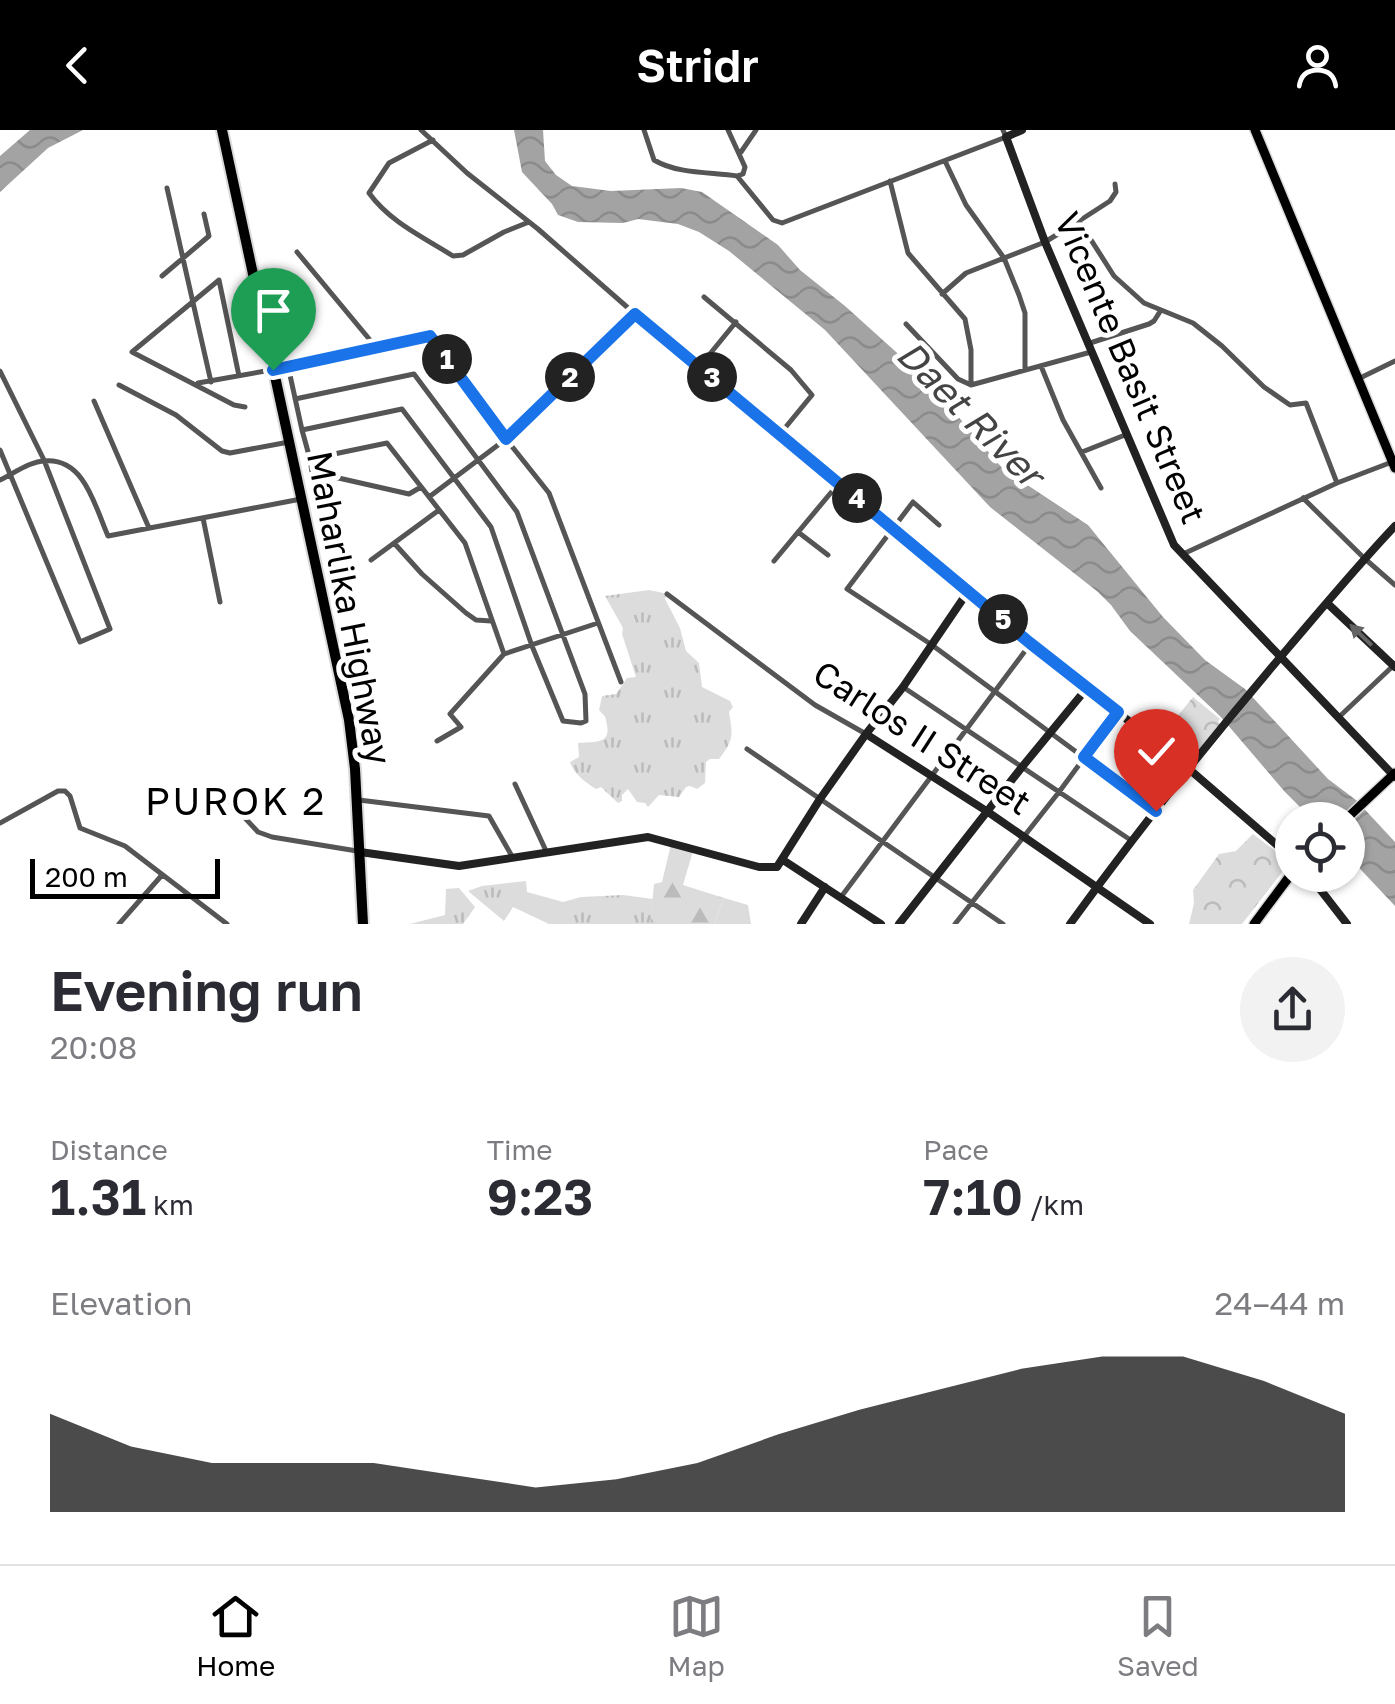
<!DOCTYPE html>
<meta charset="utf-8">
<style>
:root{--surface:#fff;--page:#f2f2f3;--text:#2b2b33;--muted:#7c7c81;--line:#e1e1e2;--accent:#000}
body{margin:0;font-family:"Golos Text",sans-serif;background:var(--page);color:var(--text);height:100vh;display:flex;flex-direction:column;font-size:38px;white-space:nowrap}
*{box-sizing:border-box;margin:0}
p{font-size:32px;color:var(--muted)}
.icon{flex:none;width:55px;height:55px;fill:none;stroke:currentColor;stroke-width:2;stroke-linecap:round;stroke-linejoin:round}
.map{position:relative;height:794px;overflow:hidden}
.side{display:flex;flex-direction:column;background:var(--surface);flex:1}
.side>*{flex:none}
.tools{position:absolute;left:1275px;top:672px;display:grid;gap:20px}
.tools a{display:grid;place-items:center;width:90px;height:90px;border-radius:50%;background:var(--surface);box-shadow:0 2px 8px #0004;font-size:50px}
.scale{position:absolute;left:30px;bottom:25px;width:190px;box-sizing:border-box;padding-left:10px;border:5px solid #000;border-top:0;font-size:28px;line-height:35px;white-space:nowrap;color:#000;-webkit-text-stroke:8px #fff;paint-order:stroke}
.pin{position:absolute;display:grid;place-items:center;width:85px;height:85px;color:#fff;margin:-102px -42px;border-radius:50% 50% 50% 0;rotate:-45deg;box-shadow:0 0 10px #0007}
.pin .icon{rotate:45deg}
.km{position:absolute;width:50px;height:50px;margin:-25px;border-radius:50%;background:#222;color:#fff;font-size:28px;line-height:50px;text-align:center}
.round{display:grid;place-items:center;flex:none;width:105px;height:105px;border-radius:52px;background:var(--page)}
.summary{display:flex;align-items:center;justify-content:space-between;height:170px;padding:0 50px}
h1{font-size:55px;font-weight:600;line-height:75px}
.figures{display:grid;grid-template-columns:repeat(3,1fr);gap:15px;height:170px;padding:10px 50px}
.figures div{display:grid;align-content:center}
.figures b{font-size:50px;font-weight:600}
.figures small{font-size:28px;font-weight:400}
.figures p{font-size:28px}
.chart{height:280px;padding:20px 50px}
.chart p{display:flex;justify-content:space-between}
.chart svg{width:100%;height:180px;margin-top:10px;fill:var(--accent);opacity:.7}
header{display:flex;justify-content:space-between;align-items:center;height:130px;padding:0 50px;background:var(--accent);color:#fff;font-size:45px;font-weight:600}
.dock{display:flex;justify-content:space-around;align-items:center;height:140px;border-top:2px solid var(--line);background:var(--surface);font-size:28px;color:var(--muted)}
.dock a{display:grid;justify-items:center;gap:5px}
.dock .selected{color:var(--accent)}
.map>svg:first-child{display:block}
.grass{fill:url(#grass-tufts)}
.forest{fill:url(#forest-firs)}
.park{fill:url(#park-crowns)}
.water{fill:url(#water-waves)}
.lines{fill:none;stroke-linecap:round;stroke-linejoin:round}
.primary-casing{stroke:#dbdbdb;stroke-width:12}
.highway-casing{stroke:#dbdbdb;stroke-width:14}
.street{stroke:#555;stroke-width:5}
.secondary{stroke:#222;stroke-width:8}
.primary{stroke:#000;stroke-width:9}
.highway{stroke:#000;stroke-width:10}
.oneway{fill:#646464}
.route-casing{stroke:#fff;stroke-width:20}
.route{stroke:#1a73e8;stroke-width:12}
.labels{text-anchor:middle;stroke-width:10;stroke-linejoin:round;paint-order:stroke}
.street-label{font-size:35px;fill:#000;stroke:#fff}
.water-label{font-size:38px;font-style:italic;fill:#444;stroke:#fff}
.neighbourhood-label{font-size:38px;letter-spacing:2.5px;fill:#000;stroke:#fff}
</style>
<header><svg class="icon" aria-label="back" viewBox="0 0 24 24"><path d="M15 5l-7 7 7 7"/></svg>Stridr<svg class="icon" aria-label="person" viewBox="0 0 24 24"><circle cx="12" cy="8" r="4"/><path d="M4 21q1-7 8-7t8 7"/></svg></header>
<div class="map">
<svg width="1395" height="794" viewBox="0 0 1395 794">
<defs>
<pattern id="grass-tufts" width="24" height="20" patternUnits="userSpaceOnUse" patternTransform="scale(2.5)"><rect width="24" height="20" fill="#dcdcdc"/><path d="M3 7l-1-3M5 7V3M7 7l1-3M15 17l-1-3M17 17v-4M19 17l1-3" fill="none" stroke="#bbb"/></pattern>
<pattern id="forest-firs" width="22" height="20" patternUnits="userSpaceOnUse" patternTransform="scale(2.5)"><rect width="22" height="20" fill="#dcdcdc"/><path d="M5 1l3.5 6h-7zM16 11l3.5 6h-7z" fill="#bbb"/></pattern>
<pattern id="park-crowns" width="20" height="18" patternUnits="userSpaceOnUse" patternTransform="scale(2.5)"><rect width="20" height="18" fill="#dcdcdc"/><path d="M2 6a3 3 0 1 1 6 0M12 15a3 3 0 1 1 6 0" fill="none" stroke="#bbb"/></pattern>
<pattern id="water-waves" width="16" height="10" patternUnits="userSpaceOnUse" patternTransform="scale(2.5)"><rect width="16" height="10" fill="#a3a3a3"/><path d="M0 5q4-4 8 0t8 0" fill="none" stroke="#8b8b8b"/></pattern>
</defs>
<rect width="100%" height="100%" fill="#fff"/>
<!-- grass -->
<path class="grass" d="M649,460l19,4 -3,5 15,29 6,23 13,12 3,24 28,14 3,6 -4,5c4,24 5,27 -10,47h-9l-4,3 -1,21 -8,6 -7,-3 -4,1 -7,10 -20,-2 -11,12 -3,-4 -8,-1 -9,-13 -6,6v6l-4,2 -17,-16 -5,2c-10,-6 -23,-16 -26,-27l9,-5 -1,-14c15,-2 33,2 29,-18 -2,-11 -1,-7 -8,-15l3,-14 14,-2 11,-16 9,-1 -14,-43 1,-6 -18,-32z
M526,751l1,11 36,10 18,-5 42,-2 30,4 -3,25h-101l-36,-17 -9,14 -36,-30 14,-5z
M459,758l16,19 -12,17h-53l35,-9 1,-26z
M724,768l24,7 3,19h-37z"/>
<!-- forest -->
<path class="forest" d="M671,714l22,7 -10,34 41,13 -10,26h-64l4,-40 8,-2z"/>
<!-- park -->
<path class="park" d="M1193,567l27,22 -2,3 4,3 -31,39 -32,-25z
M1253,704l37,28 -48,62h-53l5,-21 -1,-13 26,-36 17,-3z"/>
<!-- water -->
<path class="water" d="M30,0h53l-35,18 -48,44v-36z
M514,0h29l2,31 11,14 16,11 39,5 70,-3 21,4 76,53 22,25 45,36 81,73 77,90 85,56 75,92 42,43 40,29 83,90 28,21 39,42v64l-47,-50v-36h-35l-28,-28 -64,-75 -91,-86 -19,-26 -13,-13 -108,-85 -165,-177 -96,-79 -30,-19 -21,-8 -40,-5 -15,4 -45,-1 -20,-7 -6,-11 -30,-32z"/>
<g class="lines">
<defs>
<path id="primary" d="M1255,0l140,338
M1345,690l50,-47
M1254,794l38,-51"/>
<path id="highway" d="M222,0l127,590 6,49 8,155"/>
</defs>
<!-- primary casing -->
<use href="#primary" class="primary-casing"/>
<!-- highway casing -->
<use href="#highway" class="highway-casing"/>
<!-- street -->
<path class="street" d="M421,0l46,43 71,56 97,85
M644,0l10,30c23,14 57,12 83,16
M728,0l17,37 -2,7 -6,2 36,44 9,3 224,-86 -3,-7
M433,10l-44,23 -20,30c21,29 54,44 84,63l10,-1 41,-23 25,-10
M741,22l15,-22
M945,31l21,44 38,53 15,37 6,18v57
M890,51l18,72 57,66 6,31v35l120,-33
M167,58l44,194
M1079,91l31,-20 6,-9 -1,-8
M297,122l78,94
M162,146l47,-40 -5,-22
M942,164l24,-21 79,-31 34,-21 35,55 30,27 49,20 29,23 42,41 26,18 16,-2 31,80
M704,167l87,73 21,25 -32,39
M906,194l52,55 13,6
M1087,214l62,-20 5,-3 7,-11
M288,236l14,64 100,-21 89,118 41,119 31,75 18,2 5,-2 -1,-27 -68,-182 -103,-138 -119,25
M700,236l36,-44
M1041,236l22,54 38,68
M0,241l44,89 66,169 -30,13 -80,-192
M239,246l-20,-96 -87,72 102,53 11,2
M1358,249l37,-18
M198,253l73,-13
M119,255l57,30 46,36 8,2 59,-11
M94,271l55,127
M302,300l8,29 77,-16 78,100 39,111
M1082,322l43,-17
M310,329l2,13 97,22 12,-7
M0,350c13,-6 30,-19 45,-19 40,-3 50,46 63,75l193,-37
M429,367l77,-58 43,54 72,189
M1303,368l61,60 31,27
M203,388l17,84
M939,395l-26,-23 -66,87 85,56 224,166
M798,402l30,23
M394,413l28,31 44,39 10,7 15,1
M1183,424l154,-71 55,-21
M371,430l68,-50
M774,431l65,-78
M667,464l148,111 51,29
M903,557l229,154
M1339,587l56,-53
M437,611l24,-14 -11,-13 54,-60 94,-31
M747,619l256,175
M515,654l32,69
M215,656l43,46 14,5 85,14
M359,670l130,16 24,42
M0,693l58,-32h7l5,5 10,32 45,18 102,78
M841,767l190,-254
M119,794l43,-49
M955,794l104,-132 59,-80"/>
<!-- secondary -->
<path class="secondary" d="M1022,0l-16,7 39,105 129,303 221,232
M273,239l156,-33 77,103 129,-125 396,329 158,126 103,89
M1327,473l68,64
M866,604l122,78 162,112
M360,722l99,14 189,-29 111,30h18l43,-68 46,-65 37,-47 66,-97
M783,730l98,64
M1309,745l38,49
M801,794l24,-37
M899,794l123,-157 65,-79
M1070,794c69,-95 143,-188 219,-277 35,-41 69,-82 106,-121"/>
<!-- primary -->
<use href="#primary" class="primary"/>
<!-- highway -->
<use href="#highway" class="highway"/>
</g>
<!-- one-way arrows -->
<defs><path id="oneway-solid" d="M-6-.8H1V-3.2L6.5 0L1 3.2V.8H-6Z" transform="scale(2.5)"/></defs>
<use class="oneway" href="#oneway-solid" transform="translate(1361 505) rotate(-136)"/>
<g class="lines">
<defs>
<path id="route" d="M273,240l157,-34 76,103 129,-125 395,329 88,69 -34,45 72,54"/>
</defs>
<!-- route casing -->
<use href="#route" class="route-casing"/>
<!-- route -->
<use href="#route" class="route"/>
</g>
<g class="labels">
<!-- street labels -->
<g class="street-label">
<text transform="translate(1130 238) rotate(67)" y="12">Vicente Basit Street</text>
<text transform="translate(349 478) rotate(79)" y="12">Maharlika Highway</text>
<text transform="translate(922 608) rotate(33)" y="12">Carlos II Street</text>
</g>
<!-- water labels -->
<g class="water-label">
<text transform="translate(970 284) rotate(45)" y="13">Daet River</text>
</g>
<!-- neighbourhood labels -->
<g class="neighbourhood-label">
<text x="236" y="685">PUROK 2</text>
</g>
</g>
</svg>
<div class="tools">
<a><svg class="icon" aria-label="locate" viewBox="0 0 24 24"><circle cx="12" cy="12" r="6"/><path d="M12 2v4M12 18v4M2 12h4M18 12h4"/></svg></a>
</div>
<div class="scale">200 m</div>
<div class="pin" style="left:273px;top:240px;background:#1e9e55"><svg class="icon" aria-label="arrive" viewBox="0 0 24 24"><path d="M6 21V4h12l-3 4 3 4H6"/></svg></div>
<div class="pin" style="left:1156px;top:681px;background:#d93025"><svg class="icon" aria-label="check" viewBox="0 0 24 24"><path d="M5 12l5 5 9-10"/></svg></div>
<b class="km" style="left:447px;top:229px">1</b>
<b class="km" style="left:570px;top:247px">2</b>
<b class="km" style="left:712px;top:247px">3</b>
<b class="km" style="left:857px;top:368px">4</b>
<b class="km" style="left:1003px;top:489px">5</b>
</div>
<section class="side">
<div class="summary"><div><h1>Evening run</h1><p>20:08</p></div><a class="round"><svg class="icon" aria-label="share" viewBox="0 0 24 24"><path d="M12 15V3M7 8l5-5 5 5M5 13v7h14v-7"/></svg></a></div>
<div class="figures">
<div><p>Distance</p><b>1.31<small> km</small></b></div>
<div><p>Time</p><b>9:23</b></div>
<div><p>Pace</p><b>7:10<small> /km</small></b></div>
</div>
<div class="chart"><p><span>Elevation</span>24–44 m</p>
<svg viewBox="0 0 160 44" preserveAspectRatio="none"><path d="M0 44V20L10 28L20 32L30 32L40 32L50 35L60 38L70 36L80 32L90 25L100 19L110 14L120 9L130 6L140 6L150 12L160 20V44z"/></svg>
</div>
</section>
<nav class="dock">
<a class="selected"><svg class="icon" aria-label="home" viewBox="0 0 24 24"><path d="M3 11l9-7 9 7M6 9v11h12V9"/></svg>Home</a>
<a><svg class="icon" aria-label="map" viewBox="0 0 24 24"><path d="M3 6l6-2 6 2 6-2v14l-6 2-6-2-6 2zM9 4v14M15 6v14"/></svg>Map</a>
<a><svg class="icon" aria-label="saved" viewBox="0 0 24 24"><path d="M7 4h10v16l-5-4-5 4z"/></svg>Saved</a>
</nav>
